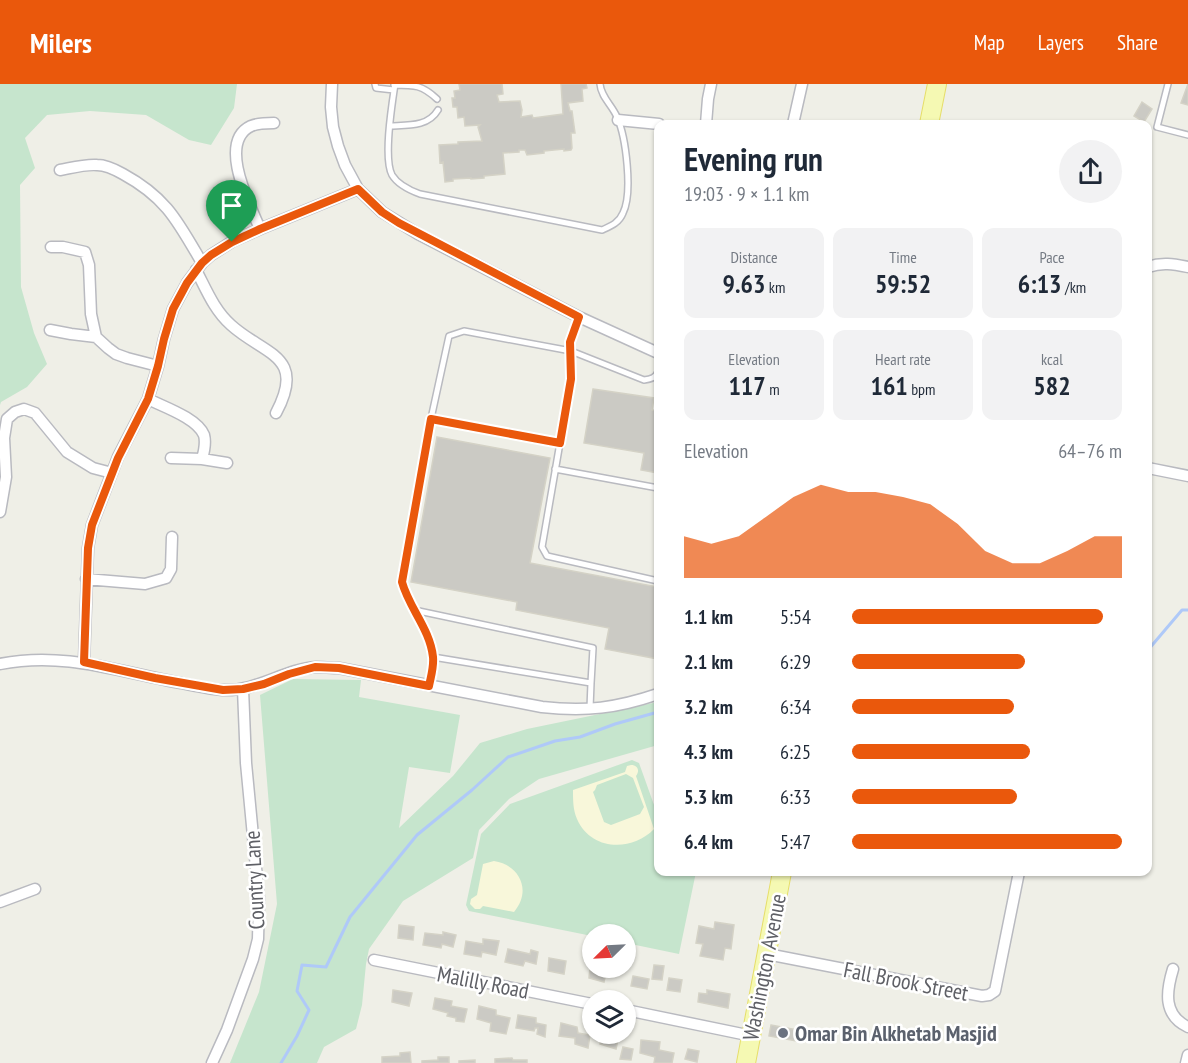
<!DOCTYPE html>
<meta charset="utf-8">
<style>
:root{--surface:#fff;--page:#f2f2f3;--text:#1f2937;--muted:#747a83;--accent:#ea580c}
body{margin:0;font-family:"PT Sans Narrow",sans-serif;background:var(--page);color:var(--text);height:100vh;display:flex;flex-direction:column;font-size:22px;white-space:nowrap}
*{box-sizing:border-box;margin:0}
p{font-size:20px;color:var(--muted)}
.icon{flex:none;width:33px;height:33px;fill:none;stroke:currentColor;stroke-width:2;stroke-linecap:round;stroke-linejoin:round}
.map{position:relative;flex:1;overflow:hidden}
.side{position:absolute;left:654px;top:36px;width:498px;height:756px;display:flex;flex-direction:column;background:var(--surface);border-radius:12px;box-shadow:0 2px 4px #0004}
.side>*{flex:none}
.needle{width:39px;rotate:246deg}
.buttons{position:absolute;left:582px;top:840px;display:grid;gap:12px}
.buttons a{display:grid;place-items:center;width:54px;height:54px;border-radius:50%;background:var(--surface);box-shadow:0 2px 4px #0004;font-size:30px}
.pin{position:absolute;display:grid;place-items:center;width:51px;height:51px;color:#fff;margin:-62px -26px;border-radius:50% 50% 50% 0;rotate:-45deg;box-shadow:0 0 6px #0007}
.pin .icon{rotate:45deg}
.round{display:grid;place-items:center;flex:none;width:63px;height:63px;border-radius:32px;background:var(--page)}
.head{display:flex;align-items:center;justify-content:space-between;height:102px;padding:0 30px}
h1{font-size:33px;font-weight:700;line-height:45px}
.stats{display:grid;grid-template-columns:repeat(3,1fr);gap:9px;height:102px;padding:6px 30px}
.stats div{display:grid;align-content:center;border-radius:12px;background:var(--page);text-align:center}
.stats b{font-size:26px;font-weight:700}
.stats small{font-size:16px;font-weight:400}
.stats p{font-size:16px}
.chart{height:168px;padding:12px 30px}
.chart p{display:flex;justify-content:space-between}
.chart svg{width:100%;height:108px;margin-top:6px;fill:var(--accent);opacity:.7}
ul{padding:0 30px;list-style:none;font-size:20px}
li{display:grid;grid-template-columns:96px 72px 1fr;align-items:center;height:45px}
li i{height:15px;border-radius:8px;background:var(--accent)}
header{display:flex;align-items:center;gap:36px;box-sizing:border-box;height:84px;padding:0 30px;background:var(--accent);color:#fff}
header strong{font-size:28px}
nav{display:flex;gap:33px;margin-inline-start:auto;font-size:21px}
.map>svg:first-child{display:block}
.green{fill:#c6e5cd}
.sand{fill:#f8f7da;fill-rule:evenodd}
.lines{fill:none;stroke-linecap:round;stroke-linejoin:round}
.stream{stroke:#afc9f8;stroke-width:3}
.building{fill:#cbcac4;stroke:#d4d2c6;stroke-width:1.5}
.lane-casing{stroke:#b9bac0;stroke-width:8}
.street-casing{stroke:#b9bac0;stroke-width:13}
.primary-casing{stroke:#e6de69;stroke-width:20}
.lane{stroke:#fff;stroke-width:5}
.street{stroke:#fff;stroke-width:10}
.primary{stroke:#f5f9b3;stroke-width:18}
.route-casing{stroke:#fff;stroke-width:12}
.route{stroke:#ea580c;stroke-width:8}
.worship-dot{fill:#6b7280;stroke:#fff;stroke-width:2}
.labels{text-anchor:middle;stroke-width:5;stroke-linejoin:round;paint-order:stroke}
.street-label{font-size:22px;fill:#5f6066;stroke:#fff}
.worship-label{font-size:22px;font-weight:bold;fill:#5b616d;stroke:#fff;text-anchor:start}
</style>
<header>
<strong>Milers</strong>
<nav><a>Map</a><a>Layers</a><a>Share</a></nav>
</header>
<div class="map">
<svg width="1188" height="979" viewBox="0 0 1188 979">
<rect width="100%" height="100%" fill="#efefe7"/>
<!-- green -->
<path class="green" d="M0,0h237l-3,24 -23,37 -22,-5 -43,-25 -56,-4 -43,4 -22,23 10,30 -15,17 1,102 13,46 13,31 -20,23 -26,15 -1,3z
M293,595l68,1 -2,17 101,18 -10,58 -41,-6 -10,61 54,-52 27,-33 47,-14 131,-27v43l-119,34 -30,20 -30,31 -6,28 -70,43 -34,48 -3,15 -4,41 -6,24 -32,18 -7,16h-87l29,-71 18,-88 -17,-209z
M632,676l7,3 19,53v56h38l-17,82 -53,-11v-9h-34v2l-123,-25 -3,-6 15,-71 29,-30z"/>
<!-- sand -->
<path class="sand" d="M631,681c7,0 9,6 5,11l18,53c-22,23 -63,22 -77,-10 -4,-9 -4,-19 -4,-29l52,-18 2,-6zM626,690l7,4 11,29 -4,7 -29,11 -7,-3 -11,-30 2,-2 2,-5z
M494,777c26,4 38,30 20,51l-31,-6 -3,3h-5l-5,-5 1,-5 6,-4 6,-31z"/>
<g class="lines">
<!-- stream -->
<path class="stream" d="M1148,566l34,-40h6
M281,979l16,-27 12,-26 -12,-19 5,-26 24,2 24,-50 67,-82 55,-45 36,-33 47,-16 25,-4 35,-13 43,-12"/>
</g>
<!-- building -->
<path class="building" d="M459,0h43l1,10 -6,1 2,7 21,-1 2,9 -1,7 11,-2 1,3 30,-4 -2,-30h25l1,4 -5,1 1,12 -15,2 2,8h2l3,22h-4l1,15 -1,2 -7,1v-2l-20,2v2l-17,2 -2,-5h-6v2l-16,1 2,21 -21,2v2l-13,1v-1l-18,1v2l-8,1 -2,-20 -3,1 -1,-18 19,-1v-2l24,-1 -4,-14 2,-2 -15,1 -1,-9 -6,1 -1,-11h-4l-1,-9h3l-1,-7 6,-1z
M1188,0v21l-7,-2z
M1142,18l10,7 -8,13 -10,-6z
M593,305l61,9 -2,12 6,1v62l-17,-3 3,-17 -60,-10z
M437,353l113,21 -20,105 128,24v72l-53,-10 4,-21 -93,-18 1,-8 -106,-20z
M715,838l19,3 -3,24 -6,-1 -2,12 -23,-4 3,-12 -7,-1 3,-17 15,3z
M399,841l15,2 -1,13 -15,-2z
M443,848l13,3 -3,12 -11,-3 -1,4 -18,-3 2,-12 18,2z
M483,855l16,2 -3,14 -14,-3 -1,5 -17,-3 2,-13 17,3z
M508,865l22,5 1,-4 7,2 -2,12 -11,-3 -2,5 -18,-4z
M549,874l17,3 -2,13 -16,-3z
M654,881l10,1 -2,14 -10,-1z
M590,883l17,1 -3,14 -15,-4z
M633,892l16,3 -2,10 -16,-3z
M669,894l13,2 -2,12 -13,-2z
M393,906l19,3 -3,13 -17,-4z
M707,906l23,4 -2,14 -30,-6 1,-9 8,1z
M435,914l17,3 -1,5 16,3 -3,13 -8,-1v-3l-9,-2 1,-3 -15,-4z
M479,922l17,4v5l14,3 -4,16 -16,-3 1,-8 -14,-4z
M518,931l18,3v5l10,2 -1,12 -8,-3 1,-6h-3l-1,3 -18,-3z
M561,939l16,4 1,6 12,2 -2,13 -13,-4v-6l-16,-2z
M771,941l27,5 -2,11 -27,-5z
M602,950l17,1 -3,14 -16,-5z
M641,956l19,2 -1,8 15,3 -2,10h-18l1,-6 -15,-4z
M623,963l10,2 -2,11 -11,-1z
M688,965l11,2 -2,11 -12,-3z
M410,968l1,11h-29v-6l18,-1v-3z
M438,973h11v6h-27v-2l16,-1z
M512,974l1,2h14v3h-32v-4z
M475,976v3h-16v-2z"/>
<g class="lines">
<defs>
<path id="lane" d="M375,0l1,4 18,2
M395,0c-3,20 -12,74 -3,91 6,10 17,15 28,19l182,36c9,-4 17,-7 21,-17 10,-20 3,-76 -6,-96 -5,-12 -16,-20 -17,-33
M1168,0l-11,43 31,8
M394,1c21,0 28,0 43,14
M390,42c18,-1 38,1 48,-16
M579,233l-9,25 1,37 -29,168 5,9 111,25
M431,335l129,24
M555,385l103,19
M414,526l179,38 -2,35
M433,573l158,26 -1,25
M429,602c2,-10 5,-19 4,-29 -3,-28 -24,-49 -31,-75l25,-145 22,-101 15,-5 107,20 73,29c7,-1 11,-2 14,-8"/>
<path id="street" d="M332,0l-1,23 2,20 5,19 7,19 13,24 24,23 36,22 161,83 79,36
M618,36l41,4
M706,40l2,-25 3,-15
M793,40l9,-40
M60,86c11,-2 25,-6 37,-5 8,0 19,5 26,9 44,24 55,48 79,89
M260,145c-10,-24 -43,-87 -9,-103 7,-3 16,-3 23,-3
M51,163h12l22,5 4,13 2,49 5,23 12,11 8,6 11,4 31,8
M1148,183c14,-5 25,-3 40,0
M196,186c10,19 18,40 35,55 33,30 76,30 45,88
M50,246l21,4 25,3
M148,315c16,8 49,19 56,36 2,7 0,17 -2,24
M171,374l31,1 25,4
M1148,384l40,8
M0,428l6,-35 -2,-39 3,-19 8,-7 9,-3 11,4 32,39 26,16 19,5
M86,495l59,5 21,-6 5,-9 1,-32
M84,578l4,-114 4,-23 26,-68 30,-58 10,-33 6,-27 9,-30 14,-26 15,-20 9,-8 22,-14 27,-12 98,-40
M0,580c64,-13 119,8 181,19 14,3 28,6 41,7 35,2 62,-21 94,-23 7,0 15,1 23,1l203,39c44,5 75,1 116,-13
M0,818l35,-13
M767,870l215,42 7,-1 6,-4 24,-119
M374,876l218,44
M1173,885c-7,23 -10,46 15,58
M626,926l126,26
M212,979l15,-33 26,-71 5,-20 1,-40 -13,-136 -3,-74
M1186,979l2,-8"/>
<path id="primary" d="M929,40l8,-40
M746,979l36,-191"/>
</defs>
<!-- lane casing -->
<use href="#lane" class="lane-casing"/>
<!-- street casing -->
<use href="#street" class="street-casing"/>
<!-- primary casing -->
<use href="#primary" class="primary-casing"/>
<!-- lane -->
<use href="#lane" class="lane"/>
<!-- street -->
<use href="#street" class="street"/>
<!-- primary -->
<use href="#primary" class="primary"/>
</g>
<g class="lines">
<defs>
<path id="route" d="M358,105l24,23 17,11 180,94 -9,25 1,37 -11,64 -129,-24 -29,163c7,26 28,47 31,75 1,10 -2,19 -4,29l-90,-18 -24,-1 -26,7 -25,10 -21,5 -20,1 -68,-12 -71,-16 4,-114 4,-23 26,-67 30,-59 10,-33 6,-27 9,-30 14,-26 15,-20 9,-8 21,-13 28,-13z"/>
</defs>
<!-- route casing -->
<use href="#route" class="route-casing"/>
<!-- route -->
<use href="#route" class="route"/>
</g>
<!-- markers -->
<circle class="worship-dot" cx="783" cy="949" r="6"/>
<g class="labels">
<!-- street labels -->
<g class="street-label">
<text transform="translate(254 796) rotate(-93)" y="8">Country Lane</text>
<text transform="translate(764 883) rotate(-79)" y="8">Washington Avenue</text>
<text transform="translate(906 897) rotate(11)" y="8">Fall Brook Street</text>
<text transform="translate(483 898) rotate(11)" y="8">Malilly Road</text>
</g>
<!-- worship labels -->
<g class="worship-label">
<text x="795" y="957">Omar Bin Alkhetab Masjid</text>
</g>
</g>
</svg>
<div class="buttons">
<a><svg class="needle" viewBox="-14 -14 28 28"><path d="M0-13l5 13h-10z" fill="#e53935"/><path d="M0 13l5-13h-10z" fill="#747a83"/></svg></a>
<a><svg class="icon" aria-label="layers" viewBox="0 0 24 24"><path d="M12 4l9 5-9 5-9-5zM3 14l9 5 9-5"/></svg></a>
</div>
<div class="pin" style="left:232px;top:158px;background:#1e9e55"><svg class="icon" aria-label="arrive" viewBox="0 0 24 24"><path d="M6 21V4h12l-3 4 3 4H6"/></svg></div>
<section class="side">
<div class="head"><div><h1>Evening run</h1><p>19:03 · 9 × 1.1 km</p></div><a class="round"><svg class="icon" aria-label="share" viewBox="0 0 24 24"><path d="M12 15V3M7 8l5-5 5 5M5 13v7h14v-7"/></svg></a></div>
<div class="stats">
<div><p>Distance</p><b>9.63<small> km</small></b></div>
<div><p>Time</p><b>59:52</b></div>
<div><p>Pace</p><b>6:13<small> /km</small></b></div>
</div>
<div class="stats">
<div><p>Elevation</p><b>117<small> m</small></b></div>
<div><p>Heart rate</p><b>161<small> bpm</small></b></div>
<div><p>kcal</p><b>582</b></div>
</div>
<div class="chart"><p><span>Elevation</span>64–76 m</p>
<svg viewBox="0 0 160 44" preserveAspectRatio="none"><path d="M0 44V27L10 30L20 27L30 19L40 11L50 6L60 9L70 9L80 11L90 14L100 22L110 33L120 38L130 38L140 33L150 27L160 27V44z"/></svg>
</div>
<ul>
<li><b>1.1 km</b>5:54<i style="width:93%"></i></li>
<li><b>2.1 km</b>6:29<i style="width:64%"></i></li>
<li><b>3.2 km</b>6:34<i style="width:60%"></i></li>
<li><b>4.3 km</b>6:25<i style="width:66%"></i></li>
<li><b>5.3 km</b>6:33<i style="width:61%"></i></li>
<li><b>6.4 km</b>5:47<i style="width:100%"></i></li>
</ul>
</section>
</div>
